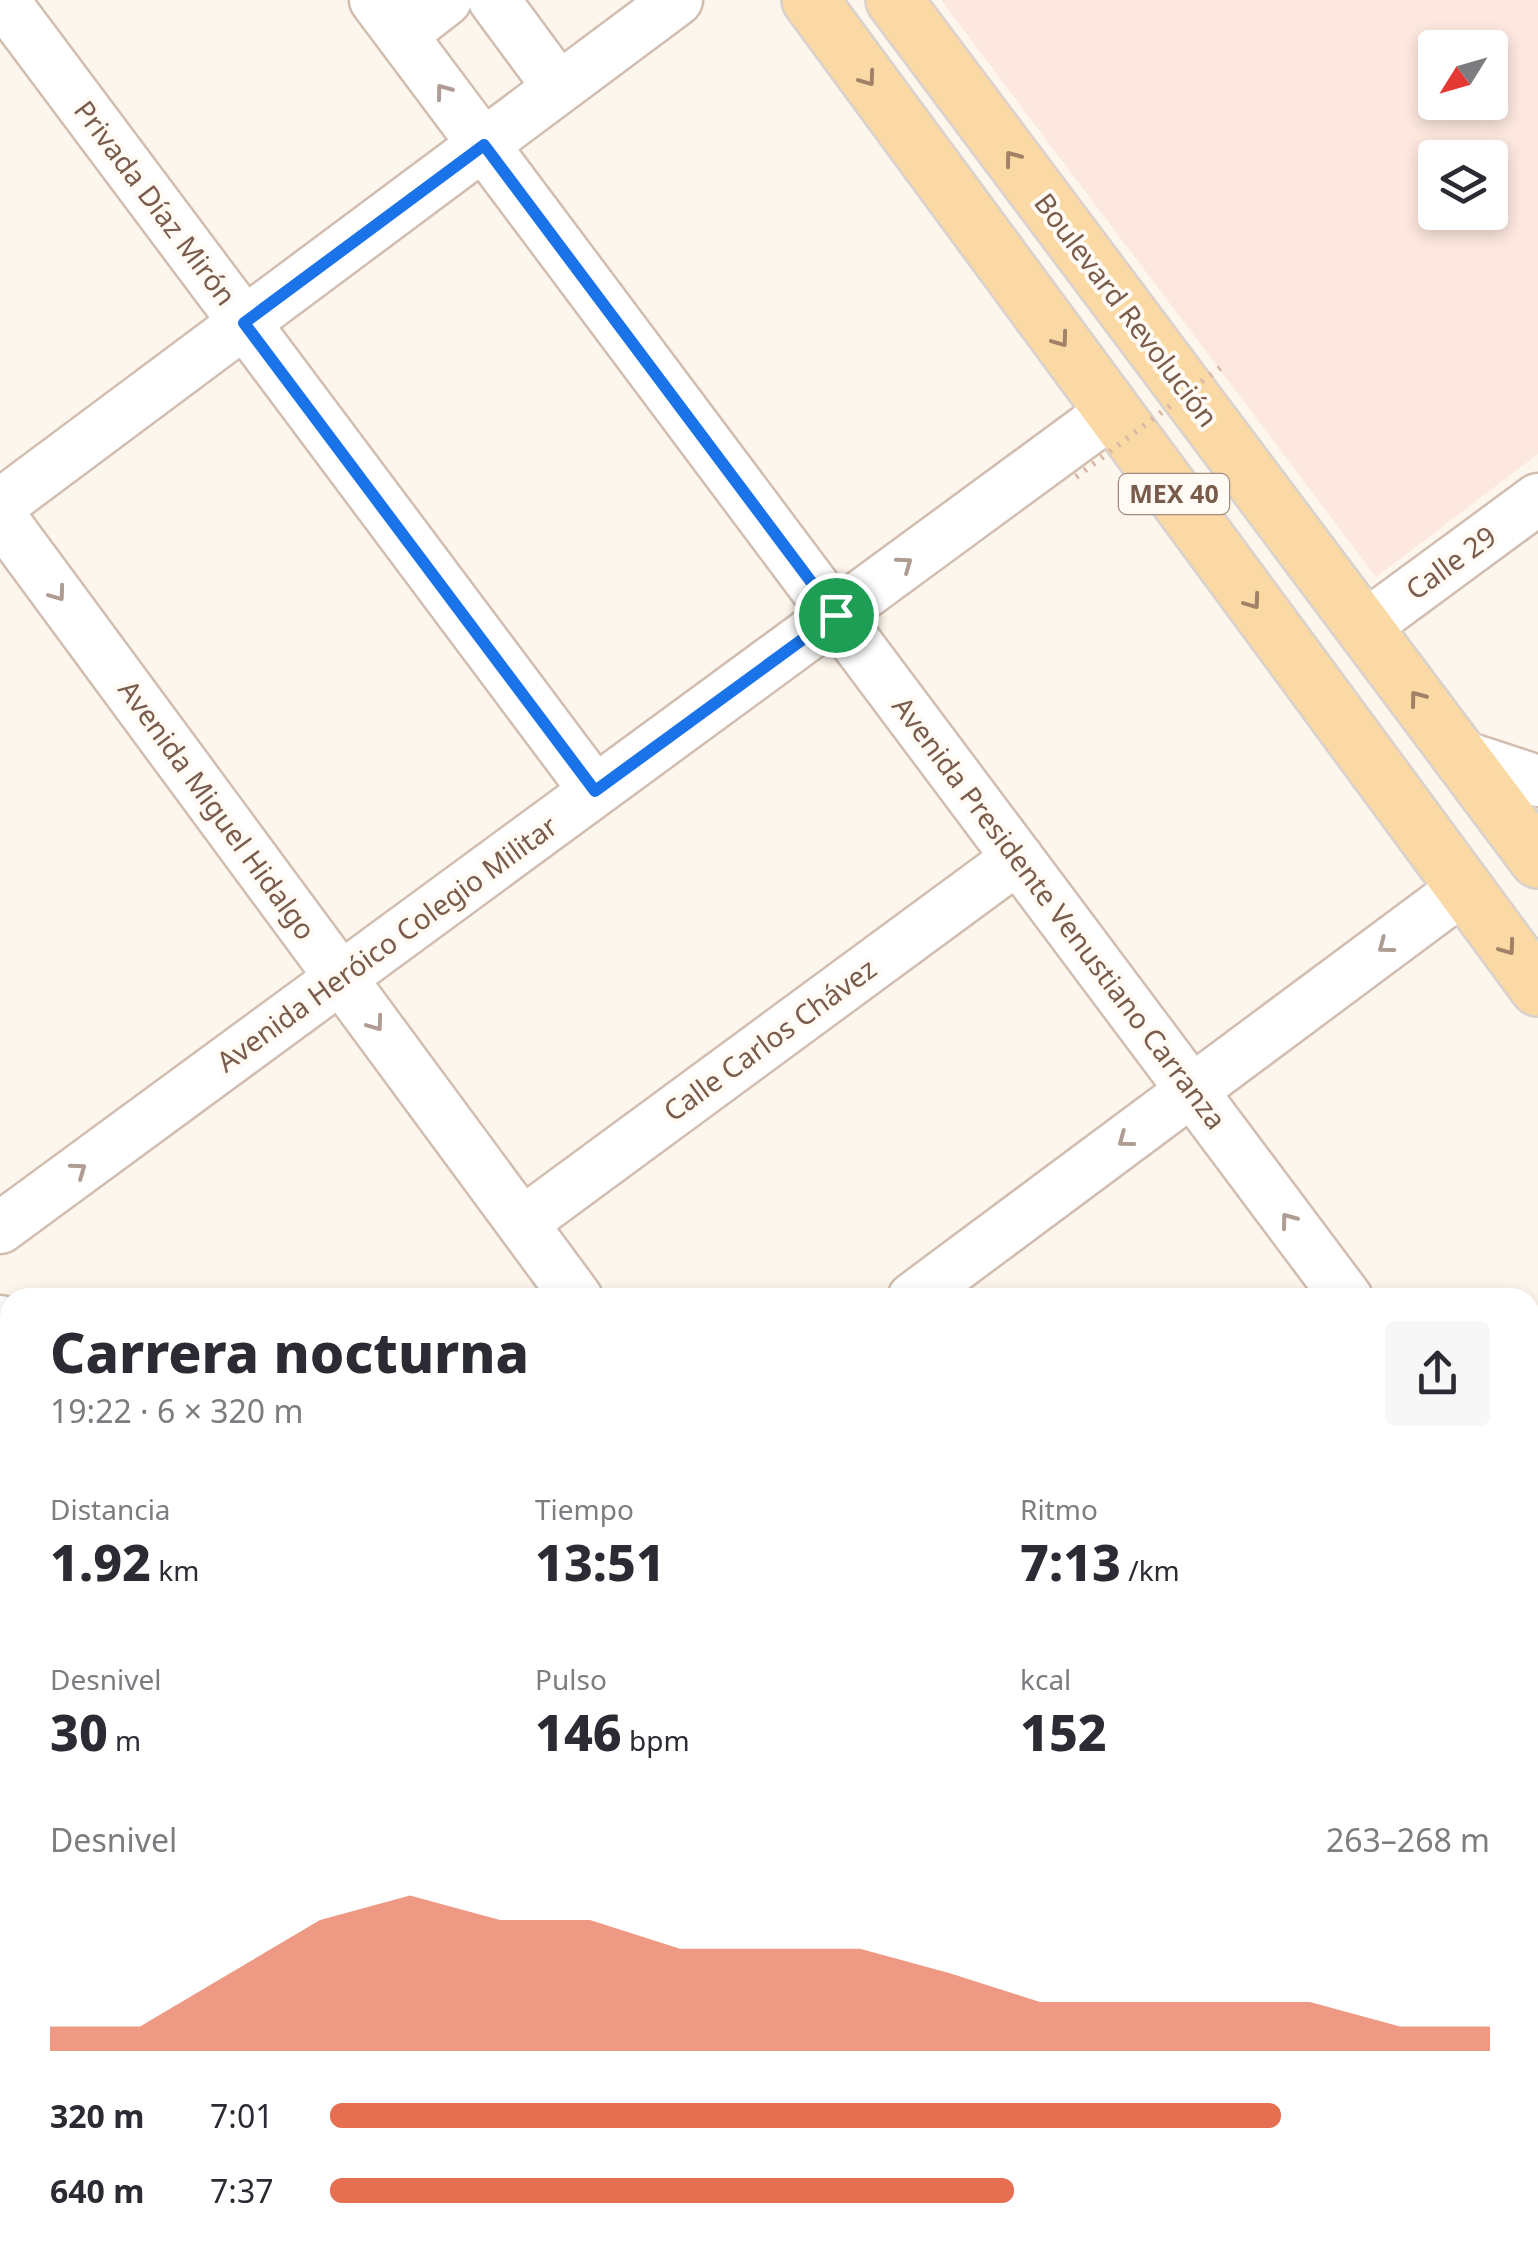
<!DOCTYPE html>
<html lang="es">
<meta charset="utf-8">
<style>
:root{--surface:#fff;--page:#f7f7f7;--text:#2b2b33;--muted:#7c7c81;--accent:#e76f51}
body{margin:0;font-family:"Noto Sans",sans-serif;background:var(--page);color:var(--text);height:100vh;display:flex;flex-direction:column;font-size:38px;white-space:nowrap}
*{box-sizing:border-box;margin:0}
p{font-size:32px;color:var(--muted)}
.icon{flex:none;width:55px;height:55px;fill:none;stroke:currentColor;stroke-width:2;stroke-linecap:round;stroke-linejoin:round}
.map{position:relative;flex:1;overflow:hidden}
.details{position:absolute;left:0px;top:1288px;width:1540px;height:962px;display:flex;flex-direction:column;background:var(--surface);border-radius:30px 30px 0 0;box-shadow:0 5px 15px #0003}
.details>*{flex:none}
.needle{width:65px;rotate:233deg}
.controls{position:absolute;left:1418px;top:30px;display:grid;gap:20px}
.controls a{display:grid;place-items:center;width:90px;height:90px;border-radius:10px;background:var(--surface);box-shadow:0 5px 15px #0003;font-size:50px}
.pin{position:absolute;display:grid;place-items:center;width:85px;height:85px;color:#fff;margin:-42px;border:5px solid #fff;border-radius:50%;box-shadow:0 2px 10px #0007}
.round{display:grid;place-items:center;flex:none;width:105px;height:105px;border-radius:10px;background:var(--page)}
.summary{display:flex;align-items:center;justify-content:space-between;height:170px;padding:0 50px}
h1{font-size:55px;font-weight:800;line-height:75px}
.figures{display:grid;grid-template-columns:repeat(3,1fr);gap:15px;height:170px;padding:10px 50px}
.figures div{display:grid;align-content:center}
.figures b{font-size:50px;font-weight:800}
.figures small{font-size:28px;font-weight:400}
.figures p{font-size:28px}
.chart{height:280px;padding:20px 50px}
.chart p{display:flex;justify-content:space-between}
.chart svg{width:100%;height:180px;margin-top:10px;fill:var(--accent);opacity:.7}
ul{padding:0 50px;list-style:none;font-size:32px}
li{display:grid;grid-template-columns:160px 120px 1fr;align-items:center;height:75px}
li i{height:25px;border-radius:12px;background:var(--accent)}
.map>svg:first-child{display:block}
.commercial{fill:#fde8e0;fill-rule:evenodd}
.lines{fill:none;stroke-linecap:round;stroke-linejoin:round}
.minor-casing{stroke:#d1beb0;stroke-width:55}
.major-casing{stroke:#dad1cd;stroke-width:60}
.minor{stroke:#fff;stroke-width:50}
.major{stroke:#fbd9a5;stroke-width:55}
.path-bridge{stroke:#d9b8a5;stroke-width:6;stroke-dasharray:2.5 8;stroke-linecap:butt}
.oneway{stroke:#a18267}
.oneway2{stroke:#af9d94}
.route-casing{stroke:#fff;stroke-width:20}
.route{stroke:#1a73e8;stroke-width:12}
.labels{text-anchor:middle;stroke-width:8;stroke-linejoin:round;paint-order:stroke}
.shield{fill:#fffaf3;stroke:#a28b7f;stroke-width:2.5}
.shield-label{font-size:25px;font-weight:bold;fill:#7a5c4d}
.street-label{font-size:28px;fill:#7a5c4d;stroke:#fffaf3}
</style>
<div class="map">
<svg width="1538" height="2249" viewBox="0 0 1538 2249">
<rect width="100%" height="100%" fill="#fdf6ec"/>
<!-- commercial -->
<path class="commercial" d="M941,0h597v454l-162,123zM1435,48h55v54h-55zM1435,158h55v54h-55z"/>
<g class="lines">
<defs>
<path id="minor" d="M3,0l592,791
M375,0l972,1298
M494,0l65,88
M401,35l45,-35
M0,505l677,-505
M0,516l577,782
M1364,627l174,-128
M1459,755l79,26
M522,1223l496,-365
M0,1228l1113,-817
M913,1298l551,-410
M0,1321v16
M1530,1542l8,10
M1530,1951l8,-6
M0,1977l10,-7
M0,2075l10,13
M122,2240l6,9
M1273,2240l7,9
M626,2249l12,-9"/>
<path id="major" d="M810,0l728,988
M894,0l644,860
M0,1430l10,13
M0,1548l10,14
M509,2240l7,9
M599,2240l7,9"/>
</defs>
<!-- minor casing -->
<use href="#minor" class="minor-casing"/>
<!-- major casing -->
<use href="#major" class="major-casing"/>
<!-- minor -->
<use href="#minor" class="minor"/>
<!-- major -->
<use href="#major" class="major"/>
<!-- path-bridge -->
<path class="path-bridge" d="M1076,477l148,-112"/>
</g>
<!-- one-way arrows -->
<defs><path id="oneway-chevron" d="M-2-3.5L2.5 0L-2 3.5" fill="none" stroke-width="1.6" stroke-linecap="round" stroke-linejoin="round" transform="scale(2.5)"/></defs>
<g class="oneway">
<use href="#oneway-chevron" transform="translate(868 79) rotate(54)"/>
<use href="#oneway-chevron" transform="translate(1012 158) rotate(-127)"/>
<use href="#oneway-chevron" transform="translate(1061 340) rotate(54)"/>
<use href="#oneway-chevron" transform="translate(1253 602) rotate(54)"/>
<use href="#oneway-chevron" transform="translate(1417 698) rotate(-127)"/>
<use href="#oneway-chevron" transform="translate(1508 948) rotate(54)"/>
</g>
<g class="oneway2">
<use href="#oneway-chevron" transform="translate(443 91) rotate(-127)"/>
<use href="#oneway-chevron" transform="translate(905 564) rotate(-36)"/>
<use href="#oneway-chevron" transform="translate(58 594) rotate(54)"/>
<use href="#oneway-chevron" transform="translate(1385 946) rotate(143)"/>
<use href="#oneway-chevron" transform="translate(376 1024) rotate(54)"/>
<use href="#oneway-chevron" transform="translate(1125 1140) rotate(143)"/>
<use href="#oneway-chevron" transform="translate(79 1170) rotate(-36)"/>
<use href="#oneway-chevron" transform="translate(1288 1220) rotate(-127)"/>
</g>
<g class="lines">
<defs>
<path id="route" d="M484,145l352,470 -241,176 -351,-468z"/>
</defs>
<!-- route casing -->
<use href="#route" class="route-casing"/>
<!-- route -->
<use href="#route" class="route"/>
</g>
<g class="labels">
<!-- shield labels -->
<rect class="shield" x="1119" y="474" width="110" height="40" rx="8"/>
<g class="shield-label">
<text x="1174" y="503">MEX 40</text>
</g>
<!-- street labels -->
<g class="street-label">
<text transform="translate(155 203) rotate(53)" y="10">Privada Díaz Mirón</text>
<text transform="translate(1126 310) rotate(53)" y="10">Boulevard Revolución</text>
<text transform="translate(1451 563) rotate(-36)" y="10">Calle 29</text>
<text transform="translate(217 810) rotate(54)" y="10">Avenida Miguel Hidalgo</text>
<text transform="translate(1059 913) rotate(53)" y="10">Avenida Presidente Venustiano Carranza</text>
<text transform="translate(387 944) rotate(-36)" y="10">Avenida Heróico Colegio Militar</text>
<text transform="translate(770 1040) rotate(-36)" y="10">Calle Carlos Chávez</text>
</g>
</g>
</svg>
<div class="controls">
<a><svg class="needle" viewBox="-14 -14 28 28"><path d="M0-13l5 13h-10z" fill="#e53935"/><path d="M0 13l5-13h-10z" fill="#7c7c81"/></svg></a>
<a><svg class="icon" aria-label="layers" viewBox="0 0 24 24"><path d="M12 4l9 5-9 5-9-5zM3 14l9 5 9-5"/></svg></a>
</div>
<div class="pin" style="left:836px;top:615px;background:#1e9e55"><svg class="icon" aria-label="arrive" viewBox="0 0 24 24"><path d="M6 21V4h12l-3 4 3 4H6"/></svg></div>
<section class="details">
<div class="summary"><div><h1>Carrera nocturna</h1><p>19:22 · 6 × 320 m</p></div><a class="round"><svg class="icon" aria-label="share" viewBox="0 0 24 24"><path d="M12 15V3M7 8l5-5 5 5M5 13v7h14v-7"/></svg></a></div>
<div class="figures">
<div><p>Distancia</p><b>1.92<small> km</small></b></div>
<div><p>Tiempo</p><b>13:51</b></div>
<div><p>Ritmo</p><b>7:13<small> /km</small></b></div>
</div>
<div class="figures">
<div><p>Desnivel</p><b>30<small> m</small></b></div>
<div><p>Pulso</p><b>146<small> bpm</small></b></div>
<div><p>kcal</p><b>152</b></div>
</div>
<div class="chart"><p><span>Desnivel</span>263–268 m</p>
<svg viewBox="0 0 160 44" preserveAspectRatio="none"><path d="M0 44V38L10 38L20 25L30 12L40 6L50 12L60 12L70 19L80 19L90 19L100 25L110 32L120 32L130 32L140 32L150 38L160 38V44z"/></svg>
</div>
<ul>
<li><b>320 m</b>7:01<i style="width:82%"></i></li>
<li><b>640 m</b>7:37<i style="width:59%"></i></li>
</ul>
</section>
</div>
